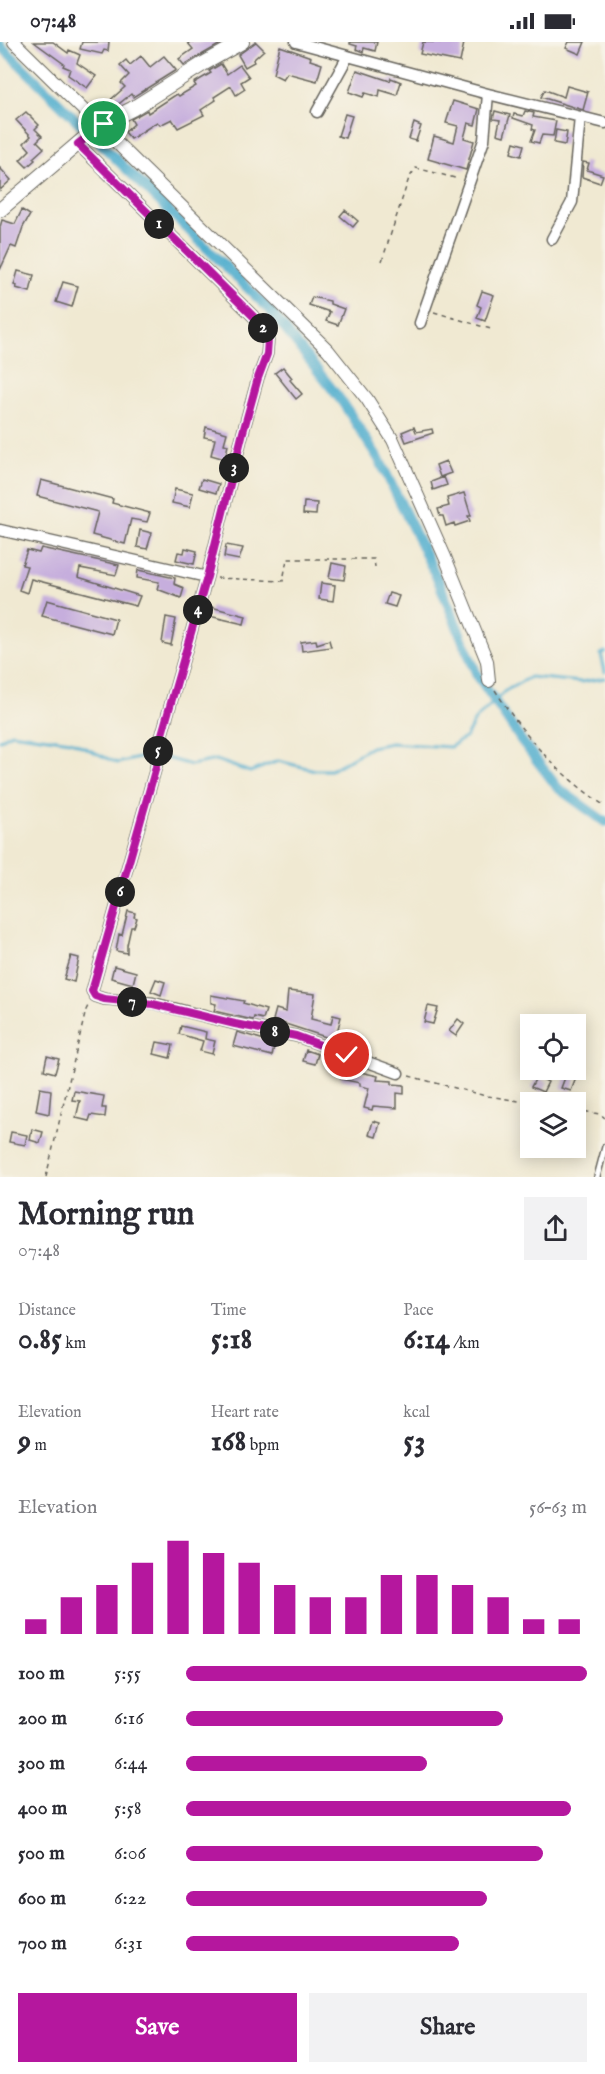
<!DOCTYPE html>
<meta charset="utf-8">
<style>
:root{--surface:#fff;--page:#f2f2f3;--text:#2b2b33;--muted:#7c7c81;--accent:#b5179e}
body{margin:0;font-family:"IM FELL English",serif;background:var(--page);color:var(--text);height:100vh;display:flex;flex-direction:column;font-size:22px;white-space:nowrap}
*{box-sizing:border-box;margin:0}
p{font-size:20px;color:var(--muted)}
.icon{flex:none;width:33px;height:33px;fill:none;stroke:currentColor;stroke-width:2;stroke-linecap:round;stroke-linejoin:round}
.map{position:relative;height:1135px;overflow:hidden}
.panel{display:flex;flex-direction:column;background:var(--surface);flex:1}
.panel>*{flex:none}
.controls{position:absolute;left:520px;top:972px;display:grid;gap:12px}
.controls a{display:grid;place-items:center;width:66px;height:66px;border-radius:0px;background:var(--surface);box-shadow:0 3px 15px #0003;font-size:30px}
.pin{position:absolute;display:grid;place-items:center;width:51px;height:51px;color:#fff;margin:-26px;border:3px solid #fff;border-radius:50%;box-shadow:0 2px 6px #0007}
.km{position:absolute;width:30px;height:30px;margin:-15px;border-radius:50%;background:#222;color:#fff;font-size:16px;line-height:30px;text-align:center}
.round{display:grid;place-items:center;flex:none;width:63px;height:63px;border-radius:0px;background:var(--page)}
.overview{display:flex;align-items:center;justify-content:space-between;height:102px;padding:0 18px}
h1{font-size:33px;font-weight:800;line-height:45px}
.metrics{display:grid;grid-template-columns:repeat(3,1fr);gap:9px;height:102px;padding:6px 18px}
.metrics div{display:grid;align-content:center}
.metrics b{font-size:30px;font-weight:800}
.metrics small{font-size:16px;font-weight:400}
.metrics p{font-size:16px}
.chart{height:168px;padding:12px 18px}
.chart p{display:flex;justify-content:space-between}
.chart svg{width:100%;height:108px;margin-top:6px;stroke:var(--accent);stroke-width:6}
.button{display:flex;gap:12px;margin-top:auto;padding:12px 18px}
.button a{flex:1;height:69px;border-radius:0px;background:var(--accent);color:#fff;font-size:24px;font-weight:800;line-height:69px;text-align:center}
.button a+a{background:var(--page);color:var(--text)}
ul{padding:0 18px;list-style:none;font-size:20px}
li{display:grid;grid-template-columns:96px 72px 1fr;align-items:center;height:45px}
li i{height:15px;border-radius:8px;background:var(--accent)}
.status{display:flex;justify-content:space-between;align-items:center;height:42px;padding:0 30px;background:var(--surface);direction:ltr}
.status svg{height:16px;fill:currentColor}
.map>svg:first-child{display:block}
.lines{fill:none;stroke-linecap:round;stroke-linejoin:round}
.stream{stroke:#50adce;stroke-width:3}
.canal{stroke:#50adce;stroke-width:10}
.building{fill:#c6aedd}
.service-casing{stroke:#66645c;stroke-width:8}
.minor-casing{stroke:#66645c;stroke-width:13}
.tertiary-casing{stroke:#66645c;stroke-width:14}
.secondary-casing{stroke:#66645c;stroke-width:16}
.path{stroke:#66645c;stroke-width:1.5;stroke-dasharray:4.5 4.5;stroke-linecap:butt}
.service{stroke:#fff;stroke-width:5}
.minor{stroke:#fff;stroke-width:10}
.tertiary{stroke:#fff;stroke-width:12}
.secondary{stroke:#fff;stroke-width:14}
.route-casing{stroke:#fff;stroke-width:12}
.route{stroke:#b5179e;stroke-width:8}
</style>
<div class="status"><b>07:48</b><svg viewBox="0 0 49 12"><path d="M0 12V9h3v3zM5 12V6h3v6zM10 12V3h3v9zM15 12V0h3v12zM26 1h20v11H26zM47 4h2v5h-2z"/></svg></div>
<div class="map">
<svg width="605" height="1135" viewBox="0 0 605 1135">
<rect width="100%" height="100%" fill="#f7f3e8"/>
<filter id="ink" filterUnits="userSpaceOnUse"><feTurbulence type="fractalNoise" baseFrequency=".0167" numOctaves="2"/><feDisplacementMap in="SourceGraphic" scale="12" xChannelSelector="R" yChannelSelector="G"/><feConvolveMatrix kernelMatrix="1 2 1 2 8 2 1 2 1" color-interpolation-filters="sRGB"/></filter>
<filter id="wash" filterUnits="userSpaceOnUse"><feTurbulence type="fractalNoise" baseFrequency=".008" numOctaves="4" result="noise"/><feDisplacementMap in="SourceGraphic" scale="24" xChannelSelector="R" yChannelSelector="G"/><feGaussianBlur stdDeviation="1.35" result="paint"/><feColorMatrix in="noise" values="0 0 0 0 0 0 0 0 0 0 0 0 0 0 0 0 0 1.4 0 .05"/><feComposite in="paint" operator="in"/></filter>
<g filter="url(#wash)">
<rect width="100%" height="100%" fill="#f0e9d2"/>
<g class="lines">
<!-- stream -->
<path class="stream" d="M605,610l-4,2 4,18
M0,698l11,-7 60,8 46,22 31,-7 18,2 25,7 25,-5 34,12 28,-11 37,9h16l40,-23 20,-4 59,4 16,-10 9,-17 30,-29 25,-14 51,5 24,-4"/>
<!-- canal -->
<path class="canal" d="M0,3l270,265 73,93 37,58 58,119 39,95 44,65 37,48 47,34"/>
</g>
<g id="blocks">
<!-- building -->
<path class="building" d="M34,0h19l15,11 1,-3 11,5 -3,8 19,13 -9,12 -19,-13 2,-6 -7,-3 1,-2z
M82,0h27l-1,9 -4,-1 -2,4 -22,-5z
M187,0h37l-40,23 -5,-6 14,-10z
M256,0l8,8 -11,10 1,2 -9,5 -7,-12z
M350,0h27l-2,9 -11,-3 -1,4 -7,-3 1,-3 -7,-2z
M423,0l41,1 -4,19 -40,-8z
M569,0h16l-5,12 -14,-6z
M280,4l31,11 -1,3 12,4 -5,17 -30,-8 -4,6 -10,-5z
M141,14l9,11 14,-11 12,14 -43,27 -2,-3 -16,13 -15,8 -3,-3 4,-3 -3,-4 8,-4 1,2 18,-16 -4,-4 8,-8 -9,-10 6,-5 4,5z
M221,22l6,10 13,-9 9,12 -8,5 4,7 -9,6 -5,-9 -17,11 2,3 -15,10 3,5 -26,13 -6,-9 -12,6 -3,-3 -26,17 -6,-7 9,-8 -3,-5 16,-9 1,3 29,-19 2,2 17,-10 -2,-3 17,-10 -2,-2z
M357,28l33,11 1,-3 10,4 -4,13 -17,-5 -1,7 -14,-4 -2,4 -14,-5z
M567,44l21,6 -5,18 -42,-13 4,-7 19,7z
M453,59l26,8 -4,16 -7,-2 -4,15 10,3 -8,29 -38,-11 6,-23 20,6 4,-16 -12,-3z
M495,69l15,4 -6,21 -7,-2 3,-14 -7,-1z
M525,69l9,2 -1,4 23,4 -3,15 -11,-1 -3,8 -8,-2 4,-11 -3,-1 1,-4 -20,-7 1,-4 9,2z
M26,70l13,13 -4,4 7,7 -5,5 7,7 -11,10 2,2 -8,7 -7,-7 10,-10 -6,-7 7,-7 -15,-16z
M345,72l7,2 -7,22 -7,-2z
M414,81l7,3 -5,15 -7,-2z
M556,88l11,2 -2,13 -11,-2z
M514,100l10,3 -3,11 -10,-3z
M583,120l6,1 -2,7 16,5 -3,8 -18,-6z
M0,126l11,12 -11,10z
M22,168l8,5 -7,12 -7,21 -5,-2 -11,24v-43l2,-7 13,4z
M345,168l13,11 -5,6 -13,-11z
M18,229l16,4 -4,17 -14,-4 1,-2 -3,-1z
M63,240l15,4 -6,21 -16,-5z
M482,249l12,4 -9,26 -8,-3 4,-11 -4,-2z
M312,255l18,4v3l14,5 -6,16 -12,-4 4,-9 -21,-7z
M283,325l9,11 -2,2 12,14 -6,5 -21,-26z
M206,385l21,6 -3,11 4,1 -3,14 -14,-4 4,-16 -11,-2z
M414,385l2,5 16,-3 1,4 -27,9 -4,-10z
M446,419l5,12 -11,4 -4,-12z
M444,435l3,8 -14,5 -2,-8z
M202,437l17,5 -3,9 -17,-5z
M41,438l72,19 -1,4 38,10 -3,9 -16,-3 -6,25 -33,-9 6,-23 -61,-16z
M175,447l18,4 -3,14 -18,-4z
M464,451l7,23h-3l2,5 -15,5 -1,-3 -8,3 -3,-10h-3l-2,-7 11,-3 -2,-8z
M304,460l13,1 -1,12 -13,-1z
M140,488l12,3 -5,16 -10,-2z
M226,503l17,3 -4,12 -15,-3z
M41,506l78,17 -3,10 -36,-7 -2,9 62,19 -4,10 -105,-27 -4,14 -8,-3 8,-24 -5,-1 5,-15 12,3z
M185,506l12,3 -3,13 -18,-4 2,-8 6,1z
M332,521l14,3 -2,14 -15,-2z
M138,528l37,8 -1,6 10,4 -3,10 -24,-9 2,-7 -22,-4z
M321,541l14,2 -2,16 -14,-2z
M389,551l10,3 -4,11 -10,-3z
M47,558l69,19 -4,15 -70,-18z
M211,565l35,9 -2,8 -35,-8z
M166,575l10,2 -5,26 -9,-2z
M316,598l1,4 12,-4 2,7 -29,4 -1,-9z
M128,869l7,2 -1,4 3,1 -3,9h-3l-4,18v8l-11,-2 3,-17 3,1z
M71,914l8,2 -5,24 -10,-3z
M114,924l22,6 -3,12 -22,-6z
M156,937l9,3 -4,13 -10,-4z
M288,949l27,3 -4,25 20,5 2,-9 8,2 -6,23 -62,-20 3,-11 10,3z
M211,953l33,6 -1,2 23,7 -3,9 -9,-2 -1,3 -39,-9 2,-7 -5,-1z
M428,964l10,2 -5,16 -9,-2z
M458,977l6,5 -8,12 -7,-5z
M181,984l25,6 -1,7 10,2 -3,13 -12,-3 3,-10 -24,-7z
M237,990l38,11 -3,13 -39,-10z
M157,1000l16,3 -3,13 -16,-4z
M306,1008l12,4 -3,10 -12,-3z
M47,1014l12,3 -4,14 -11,-3z
M343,1026l35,8 -1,4 15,1v3l12,1v9l-7,-1v15l-24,-2 -1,4 -8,-2 5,-20 -9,-2v-3l-19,-4z
M566,1033l10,3 -5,13 -10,-3z
M537,1034l11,6 -5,10 -12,-5z
M40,1046l11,2 -2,24 -13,-3z
M74,1049l30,5 -2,12h4l-1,9 -14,-2 -2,6 -13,-3 4,-17 -8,-1z
M373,1079l7,2 -4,14 -7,-2z
M32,1087l11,3 -3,11 -10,-3z
M11,1090l16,3 -2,10 -16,-3z"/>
</g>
</g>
<g filter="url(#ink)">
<use href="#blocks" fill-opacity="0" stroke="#66645c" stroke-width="1.5"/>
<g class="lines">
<defs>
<path id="service" d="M597,1135l8,-30"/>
<path id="minor" d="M296,0l192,52 117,29
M317,70l31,-56
M78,102l175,172 12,15 3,10 -1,13 -9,24 -15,54 -36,145 -49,171 -2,19 -64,224 3,5 9,3 49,4 82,21 61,12 102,37
M552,197l20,-37 8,-85
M420,281l64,-183 4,-46
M0,488l207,47"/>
<path id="tertiary" d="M14,0l314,308 39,49 26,41 52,117 42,104 2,20"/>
<path id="secondary" d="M0,168l100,-85 32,-16 71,-45 39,-22"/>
</defs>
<!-- service casing -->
<use href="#service" class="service-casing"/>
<!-- minor casing -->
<use href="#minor" class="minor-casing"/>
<!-- tertiary casing -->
<use href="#tertiary" class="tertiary-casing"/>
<!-- secondary casing -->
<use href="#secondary" class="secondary-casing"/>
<!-- path -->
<path class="path" d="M382,219l27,-83 7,-10 43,11
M434,270l60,18
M217,536l66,3 4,-22h87l1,8
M495,648c31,49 62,83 110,116
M409,1034l73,19 49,8
M576,1068l24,4 5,4
M46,1135l40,-167 3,-6"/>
<!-- service -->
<use href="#service" class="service"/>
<!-- minor -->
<use href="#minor" class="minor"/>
<!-- tertiary -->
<use href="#tertiary" class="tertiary"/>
<!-- secondary -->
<use href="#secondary" class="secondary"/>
</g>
</g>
<g class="lines" filter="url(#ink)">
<defs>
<path id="route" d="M104,82l-26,20 175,172 12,15 3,9 -1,14 -9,24 -15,54 -36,145 -49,171 -2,19 -64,224 3,5 9,3 49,5 82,20 61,12 51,19"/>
</defs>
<!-- route casing -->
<use href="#route" class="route-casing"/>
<!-- route -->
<use href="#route" class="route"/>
</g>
</svg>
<div class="controls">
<a><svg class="icon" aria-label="locate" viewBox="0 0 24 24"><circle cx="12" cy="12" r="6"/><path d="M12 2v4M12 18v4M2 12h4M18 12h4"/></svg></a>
<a><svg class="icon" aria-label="layers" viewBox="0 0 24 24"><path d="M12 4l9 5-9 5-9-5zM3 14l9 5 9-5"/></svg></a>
</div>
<div class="pin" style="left:104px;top:82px;background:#1e9e55"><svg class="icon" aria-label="arrive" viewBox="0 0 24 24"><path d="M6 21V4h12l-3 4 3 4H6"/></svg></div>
<div class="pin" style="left:347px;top:1013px;background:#d93025"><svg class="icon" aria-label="check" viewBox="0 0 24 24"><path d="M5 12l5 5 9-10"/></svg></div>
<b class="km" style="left:159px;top:182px">1</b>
<b class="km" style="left:263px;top:286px">2</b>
<b class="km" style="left:234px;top:426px">3</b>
<b class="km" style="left:198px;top:568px">4</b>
<b class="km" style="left:158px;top:709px">5</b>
<b class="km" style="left:120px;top:850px">6</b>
<b class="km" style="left:132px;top:960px">7</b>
<b class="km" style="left:275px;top:990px">8</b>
</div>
<section class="panel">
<div class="overview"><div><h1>Morning run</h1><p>07:48</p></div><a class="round"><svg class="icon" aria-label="share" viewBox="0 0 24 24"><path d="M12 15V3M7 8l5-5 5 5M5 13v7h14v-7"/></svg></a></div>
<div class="metrics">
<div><p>Distance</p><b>0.85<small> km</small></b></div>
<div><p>Time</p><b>5:18</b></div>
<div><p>Pace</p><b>6:14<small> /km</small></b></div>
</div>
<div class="metrics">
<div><p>Elevation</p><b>9<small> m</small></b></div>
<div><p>Heart rate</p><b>168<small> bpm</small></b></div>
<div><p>kcal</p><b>53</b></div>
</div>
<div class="chart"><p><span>Elevation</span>56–63 m</p>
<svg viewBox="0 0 160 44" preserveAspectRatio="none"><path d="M5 44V38M15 44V29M25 44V24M35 44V15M45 44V6M55 44V11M65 44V15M75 44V24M85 44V29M95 44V29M105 44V20M115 44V20M125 44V24M135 44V29M145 44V38M155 44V38"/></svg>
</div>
<ul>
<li><b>100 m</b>5:55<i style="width:100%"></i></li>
<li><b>200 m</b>6:16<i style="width:79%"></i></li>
<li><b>300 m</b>6:44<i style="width:60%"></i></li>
<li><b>400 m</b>5:58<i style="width:96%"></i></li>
<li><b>500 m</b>6:06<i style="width:89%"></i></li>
<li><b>600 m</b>6:22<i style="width:75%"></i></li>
<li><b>700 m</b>6:31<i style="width:68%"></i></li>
</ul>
<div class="button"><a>Save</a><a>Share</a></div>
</section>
